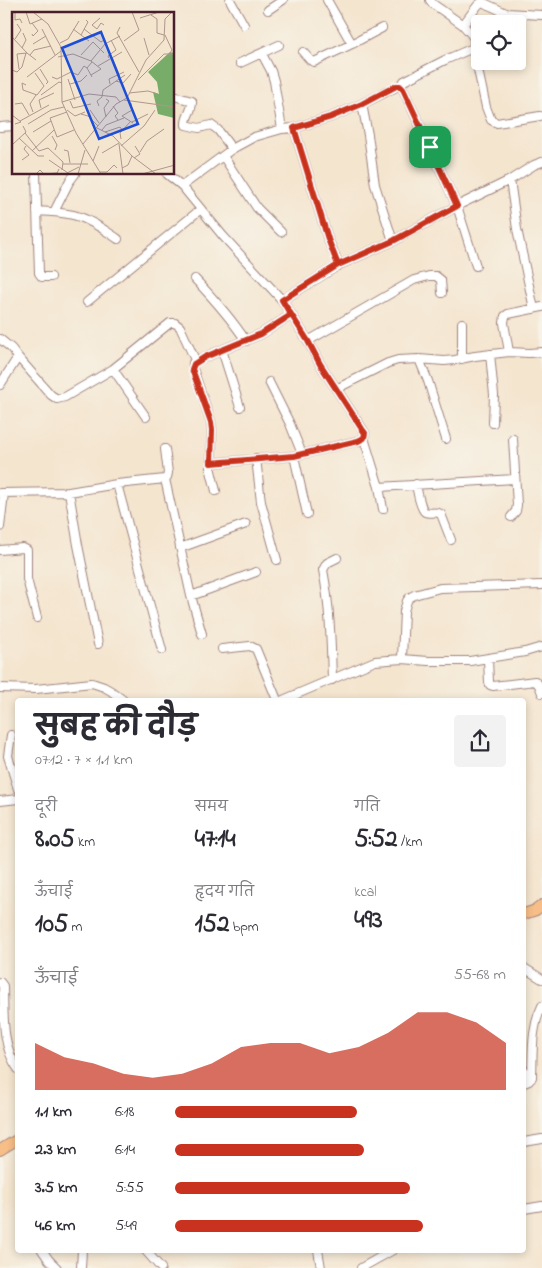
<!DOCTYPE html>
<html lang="hi">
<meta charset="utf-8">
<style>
:root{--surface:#fff;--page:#f2f2f3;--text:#2b2b33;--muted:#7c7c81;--accent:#c8321e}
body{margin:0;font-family:"Indie Flower","Playpen Sans Deva",sans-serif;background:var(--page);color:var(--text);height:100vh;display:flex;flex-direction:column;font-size:19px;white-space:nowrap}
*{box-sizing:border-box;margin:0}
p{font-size:16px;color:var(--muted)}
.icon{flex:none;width:28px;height:28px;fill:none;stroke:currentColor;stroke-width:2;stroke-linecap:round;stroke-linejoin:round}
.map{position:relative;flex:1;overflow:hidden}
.drawer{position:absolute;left:15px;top:698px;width:511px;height:555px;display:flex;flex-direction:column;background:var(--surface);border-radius:5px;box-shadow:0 2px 8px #0003}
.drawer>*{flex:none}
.buttons{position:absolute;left:471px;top:15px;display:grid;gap:10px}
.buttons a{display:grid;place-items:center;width:55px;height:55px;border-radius:5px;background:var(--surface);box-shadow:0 2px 8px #0003;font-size:25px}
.pin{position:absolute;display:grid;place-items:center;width:42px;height:42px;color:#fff;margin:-21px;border-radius:10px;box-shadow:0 2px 8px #0006}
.round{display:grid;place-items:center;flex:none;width:52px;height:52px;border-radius:5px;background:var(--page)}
.overview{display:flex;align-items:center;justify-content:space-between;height:85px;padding:0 20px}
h1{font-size:28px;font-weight:700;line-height:38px}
.figures{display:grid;grid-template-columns:repeat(3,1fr);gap:8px;height:85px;padding:5px 20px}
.figures div{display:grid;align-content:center}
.figures b{font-size:25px;font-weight:700}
.figures small{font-size:14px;font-weight:400}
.figures p{font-size:14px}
.chart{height:140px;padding:10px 20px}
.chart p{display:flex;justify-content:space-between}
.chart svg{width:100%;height:90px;margin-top:5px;fill:var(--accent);opacity:.7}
ul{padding:0 20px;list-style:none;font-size:16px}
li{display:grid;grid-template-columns:80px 60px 1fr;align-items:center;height:38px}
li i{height:12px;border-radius:6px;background:var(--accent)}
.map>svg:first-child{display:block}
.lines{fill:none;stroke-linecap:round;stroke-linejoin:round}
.minor-casing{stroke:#9f827d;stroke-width:10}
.major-casing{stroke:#9f827d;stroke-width:12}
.minor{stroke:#fff;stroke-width:8}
.major{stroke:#f7be88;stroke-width:10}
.route-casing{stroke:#fff;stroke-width:10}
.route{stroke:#c8321e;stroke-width:6}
.inset-road{fill:none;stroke:#b0968d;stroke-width:1}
.view{fill:#1d4ed8;fill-opacity:0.15;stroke:#1d4ed8;stroke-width:2.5}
.inset-edge{fill:none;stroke:#4a1f2b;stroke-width:2.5}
</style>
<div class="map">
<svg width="542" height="1268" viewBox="0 0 542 1268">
<rect width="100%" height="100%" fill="#f7f3e8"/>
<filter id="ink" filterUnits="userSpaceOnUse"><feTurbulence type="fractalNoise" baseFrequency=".02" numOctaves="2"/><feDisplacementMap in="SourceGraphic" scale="10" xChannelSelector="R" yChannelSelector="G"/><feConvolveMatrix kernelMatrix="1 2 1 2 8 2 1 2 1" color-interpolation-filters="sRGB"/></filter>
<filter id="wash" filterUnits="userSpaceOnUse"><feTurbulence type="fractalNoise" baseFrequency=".0096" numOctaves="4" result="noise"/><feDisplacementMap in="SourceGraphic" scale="20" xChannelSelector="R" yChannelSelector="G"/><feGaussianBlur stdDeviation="1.12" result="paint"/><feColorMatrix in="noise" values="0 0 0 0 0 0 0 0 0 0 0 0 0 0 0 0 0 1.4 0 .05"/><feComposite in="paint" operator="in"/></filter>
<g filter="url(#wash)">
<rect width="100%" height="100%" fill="#f4e5cf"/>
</g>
<g filter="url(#ink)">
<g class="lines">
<defs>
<path id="minor" d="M230,0l14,25
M327,0l25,44
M430,0l3,4 30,21 8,9 3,5v12l12,56 5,13 6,3 43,-7
M268,10l15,-10
M463,25l15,-20 4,-3 24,11 36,2
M303,52l7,8 4,2 38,-18 30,-16
M262,54l9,17 3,10 8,48
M240,63l39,-18
M400,86l4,-5 41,-21 28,-12
M174,96l18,5c1,9 -7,16 -6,24l13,3 12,-3 7,5 14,19
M362,104l6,31 7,50 18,56
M0,127l14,-1
M294,128l34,111 11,26
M223,156l34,52 24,24
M36,174l3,99 3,4h9
M167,174l15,12 41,50 59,64 26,41 12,23 45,69 -1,5 -3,2 -67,16 -83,7
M510,180l7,49 17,80
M182,186l50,-37 22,-12 28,-8 12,-1 37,-11 31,-13 34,-17 3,-1 4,3 54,117 19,60
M37,211c14,1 30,1 43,6 14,5 26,14 38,22
M54,212l15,-30 6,-8
M195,279c18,19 36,39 51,62
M282,300l57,-35 54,-24 64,-35 53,-26 24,-15 8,-3
M87,302l114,-93
M462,323v36
M0,339l11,9 7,9 33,38 6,4 8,-2 48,-28 57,-46h5l5,4 16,35
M308,341l106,-61 15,-4h7l5,4 1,13
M222,350l18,57
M509,352l-5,-29 1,-7 3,-2 34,-7
M490,354l4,41 -1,28
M419,359l9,22 18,58
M113,369l33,48
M269,382l21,42 12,30
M0,385l18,-28
M336,389l52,-26 10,-3 21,-1 25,2 11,-1 20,-4 34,-4 20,1 13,-1
M364,438l15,49 4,22
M294,456l13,58
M256,458l5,44 16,58
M165,479l26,117 11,38
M117,484l45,166
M416,484c1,6 5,26 9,28 5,2 11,-1 16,2l10,26
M379,487l136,-8
M216,491l-5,-20 1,-41 -1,-8 -18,-53v-6l12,-6 56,-23 30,-19
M69,492l9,53 20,99
M0,493l69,-1 48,-8 48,-5 2,-2 1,-4 -3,-24
M511,517l5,-6 1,-6 -4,-66
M0,527l4,-34
M180,548l66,-24
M0,550l23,-2 4,2v29l10,39
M191,596l65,-24
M222,649l28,-3 6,3 21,51
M402,659l2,-48 3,-10 2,-3 5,-3 26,-7 102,-3
M488,659l1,23 1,3 3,1 42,-5 4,4 3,8
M332,680c-1,-37 -2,-74 -9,-110l4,-7 10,-5
M0,688l36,1 56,-6 12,4 7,4 12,9
M283,700l92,-39 27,-2 26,2h42l55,-9 17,-5
M11,735l-3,21 10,33
M0,801l18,-2
M524,968l18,11
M0,982l3,4c1,27 -2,59 15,83
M524,1070l7,9
M524,1083l5,-2 3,-4c1,-25 -1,-49 10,-71
M524,1142l18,-3
M524,1209l18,-3
M42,1250l7,10 8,8
M145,1250l16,18
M318,1250l3,18
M81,1268l1,-18
M361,1268l32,-18"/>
<path id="major" d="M524,914l12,-4 6,-5
M0,1150l18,-11"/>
</defs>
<!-- minor casing -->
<use href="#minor" class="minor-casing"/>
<!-- major casing -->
<use href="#major" class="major-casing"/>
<!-- minor -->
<use href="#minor" class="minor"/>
<!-- major -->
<use href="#major" class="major"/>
</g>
</g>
<g class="lines" filter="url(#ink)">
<defs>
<path id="route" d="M430,147l27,59 -64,35 -55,24 -56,35 9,15 -30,19 -56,23 -11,7 -2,5 19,53 1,8 -1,33 83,-7 64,-15 6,-3 1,-5 -3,-4 -42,-65 -12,-23 -26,-41 56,-35 -10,-26 -34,-111 37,-11 31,-13 34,-18h4l3,3 27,58"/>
</defs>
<!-- route casing -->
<use href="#route" class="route-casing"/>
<!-- route -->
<use href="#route" class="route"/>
</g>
<!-- overview -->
<g transform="translate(12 12)">
<rect width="162" height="162" fill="#f4e5cf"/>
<path d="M158,40l4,1v65l-16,-4 -5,-22 6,2 -2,-12 -9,-10z" fill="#78ad69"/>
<path class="inset-road" d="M3,0v8l5,-1 2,4M14,0l4,12 12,-5M21,0l15,12 13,23 1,55 14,31 25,41M139,3l6,4v14l7,2M88,6l-8,7 5,4 4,-6 3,2M128,6l19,-6M108,15l-3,6 22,39M30,17l13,26M61,17l16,12M72,17l17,13 3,-2M20,22l1,2 5,-5 -6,-8M69,23l7,-13 -2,-2M153,23l7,15 -2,3M0,25l15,16M132,26l5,17M3,27l6,-9 -4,-6M112,29l15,-11 -7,-18M48,31l8,-4 11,-18M21,32l13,-8M10,36l4,-8 -3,-7M18,43l4,-5 17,-4M69,43l12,-13 11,11M46,45l15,-3 18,7 10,8 -10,6M100,45l7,17M97,46l-1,-2 8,-6 -5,-10M79,49l14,-17 15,-8M86,54l24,-14M7,57l-2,-15 10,-1 9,7M28,57l8,13 -2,2M0,58l5,2 5,-5 4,-14M15,65l34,-26M40,65l5,2 14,-7 7,3 6,-9 3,2M80,65l-5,-9 5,-6M56,67l7,21M126,68l26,-26h11M104,69l7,2 8,-9M58,72l11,-3 6,-6M98,72l-1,-5 15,-7M14,73l-4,-2 1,7 14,5 7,-9 -9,-13M117,81l19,-2 10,3M29,83l18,-13 3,1M112,88l51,7M58,89l3,7 18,-4M50,90l27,-8 27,3 4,5M119,91l1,7 -10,6 11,7M3,92l7,-1 7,12M87,94l-2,-5 5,-4 1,-7 22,-15M101,94l5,7 -3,3 3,4M29,96l-2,-8 15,-7M55,98l8,6 10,-4M78,98l9,13M21,100l-3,-8 6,-9M69,102l7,2 10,10M0,103l9,7 -6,2M94,105l-2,-9 5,-7 -3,-2M8,109l29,-16M120,110l16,-8M16,112l23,-14 13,-3M85,116l16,8 19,20 24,18M90,118l4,-5 18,-7M21,120l18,-11M93,120l15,-5 3,4M13,121l14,18 9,-3 15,14 -1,8M40,124l5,9 -2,5M45,125l-7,-19 17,-6M45,125l17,-7M7,126l19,18h6M109,127l-1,-6 11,-12M71,132l33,-40 11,-6 19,-38 18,-20 1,-21 7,-7M107,132l4,30M0,133l14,-13 -3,-6M109,134l23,-20 11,-16M52,138l4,1 2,12M20,139l22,-21M128,140l7,-11 17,-12M90,141l17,-10M122,146l6,-4 -5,-8M10,148l7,-5 -5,-6 2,-3M37,148l19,13M81,149l6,-15M51,152h25M110,156l6,-3 4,-9M88,160h7l7,-7 3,3M24,162l4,-4 4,4 13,-1 2,-4M53,162l14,-7M66,162l7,-24M130,162l33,-9"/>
<path class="view" d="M89,20l37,92 -39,15 -37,-91z"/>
<rect width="162" height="162" class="inset-edge"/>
</g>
</svg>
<div class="buttons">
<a><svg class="icon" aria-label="locate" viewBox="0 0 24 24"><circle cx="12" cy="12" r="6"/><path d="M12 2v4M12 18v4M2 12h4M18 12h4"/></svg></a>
</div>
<div class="pin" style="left:430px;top:147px;background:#1e9e55"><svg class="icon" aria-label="arrive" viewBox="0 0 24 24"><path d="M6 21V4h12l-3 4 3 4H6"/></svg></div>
<section class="drawer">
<div class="overview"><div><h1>सुबह की दौड़</h1><p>07:12 · 7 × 1.1 km</p></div><a class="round"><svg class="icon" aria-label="share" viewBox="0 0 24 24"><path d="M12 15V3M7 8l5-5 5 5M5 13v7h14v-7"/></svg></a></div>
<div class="figures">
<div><p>दूरी</p><b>8.05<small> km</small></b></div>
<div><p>समय</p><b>47:14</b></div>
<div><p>गति</p><b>5:52<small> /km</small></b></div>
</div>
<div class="figures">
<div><p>ऊँचाई</p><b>105<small> m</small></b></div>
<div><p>हृदय गति</p><b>152<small> bpm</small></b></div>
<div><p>kcal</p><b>493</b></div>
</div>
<div class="chart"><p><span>ऊँचाई</span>55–68 m</p>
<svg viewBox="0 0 160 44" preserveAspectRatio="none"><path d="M0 44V21L10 28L20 31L30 36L40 38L50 36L60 31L70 23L80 21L90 21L100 26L110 23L120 16L130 6L140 6L150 11L160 21V44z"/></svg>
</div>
<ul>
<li><b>1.1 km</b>6:18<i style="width:55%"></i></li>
<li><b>2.3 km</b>6:14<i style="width:57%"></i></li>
<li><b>3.5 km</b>5:55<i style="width:71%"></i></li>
<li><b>4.6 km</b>5:49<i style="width:75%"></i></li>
</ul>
</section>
</div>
